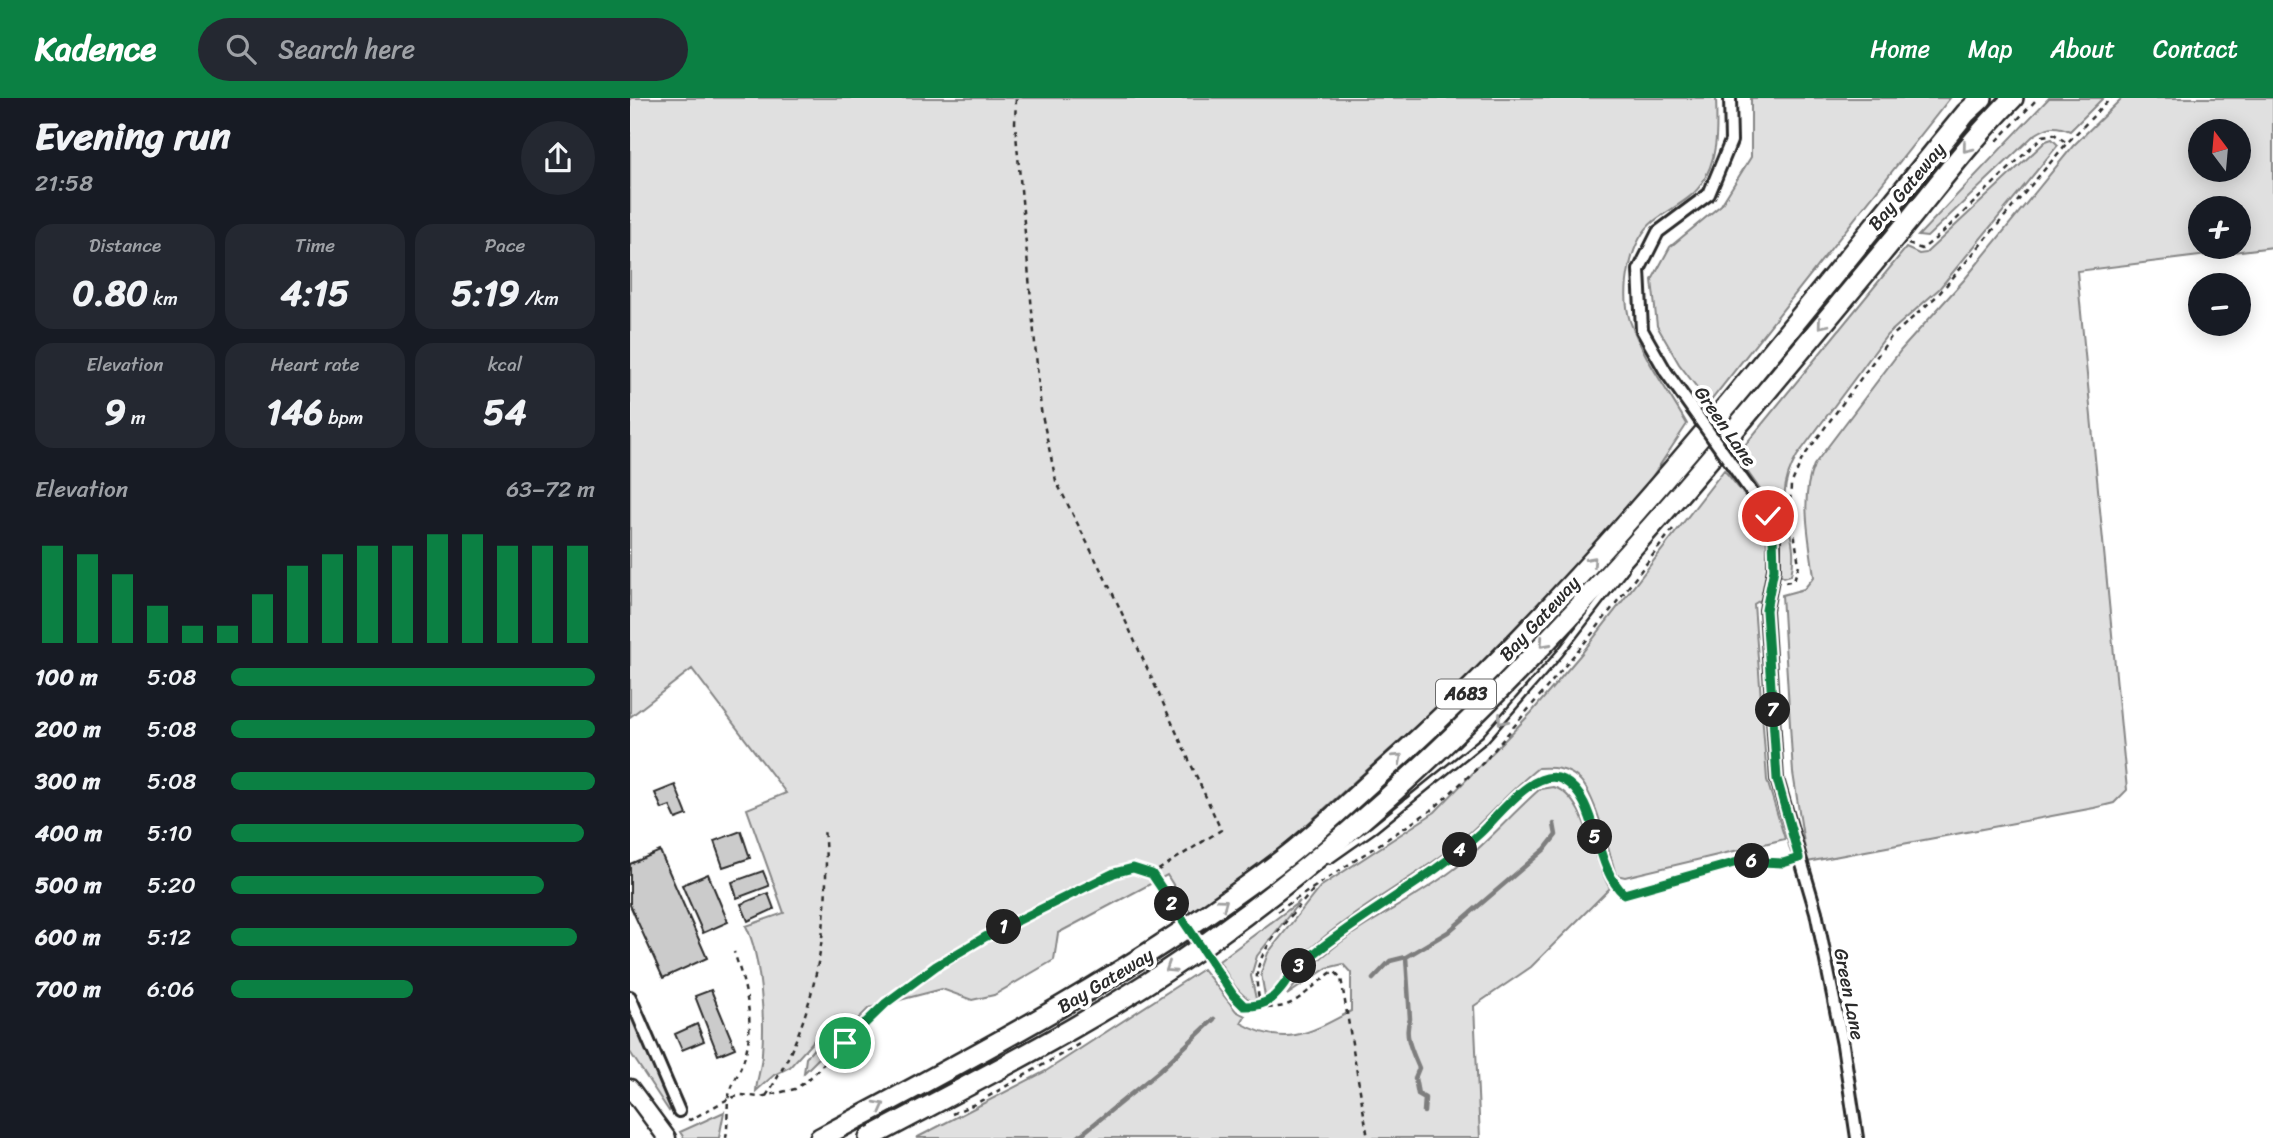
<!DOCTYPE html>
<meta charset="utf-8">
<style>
:root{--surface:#171b24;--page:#242831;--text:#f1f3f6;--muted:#9ea1a6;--accent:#0b8043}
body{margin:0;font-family:Sriracha,sans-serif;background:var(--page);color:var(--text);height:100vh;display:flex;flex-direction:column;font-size:26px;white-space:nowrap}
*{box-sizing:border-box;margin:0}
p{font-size:23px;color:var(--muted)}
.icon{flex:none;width:38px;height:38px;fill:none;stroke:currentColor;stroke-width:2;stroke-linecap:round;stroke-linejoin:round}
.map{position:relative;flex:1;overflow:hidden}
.side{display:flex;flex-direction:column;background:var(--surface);width:630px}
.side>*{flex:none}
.needle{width:46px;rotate:344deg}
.fabs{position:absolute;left:1558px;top:21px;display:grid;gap:14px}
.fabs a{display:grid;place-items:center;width:63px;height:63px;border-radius:50%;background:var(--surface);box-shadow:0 4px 18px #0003;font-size:35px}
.pin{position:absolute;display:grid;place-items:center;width:60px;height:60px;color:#fff;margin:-30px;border:4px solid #fff;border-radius:50%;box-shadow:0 2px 7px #0007}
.km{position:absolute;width:35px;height:35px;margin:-18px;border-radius:50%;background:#222;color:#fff;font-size:19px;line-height:35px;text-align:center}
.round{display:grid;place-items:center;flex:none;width:74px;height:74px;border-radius:37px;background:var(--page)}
.headline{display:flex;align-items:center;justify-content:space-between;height:119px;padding:0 35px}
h1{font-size:38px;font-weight:700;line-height:52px}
.metrics{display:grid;grid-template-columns:repeat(3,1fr);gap:10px;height:119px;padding:7px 35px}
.metrics div{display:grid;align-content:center;border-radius:18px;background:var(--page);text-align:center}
.metrics b{font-size:35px;font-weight:700}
.metrics small{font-size:19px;font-weight:400}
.metrics p{font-size:19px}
.chart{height:196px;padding:14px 35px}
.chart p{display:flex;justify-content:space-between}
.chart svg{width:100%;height:126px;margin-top:7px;stroke:var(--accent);stroke-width:6}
ul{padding:0 35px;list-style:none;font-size:23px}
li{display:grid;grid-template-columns:112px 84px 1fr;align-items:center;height:52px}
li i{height:18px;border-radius:9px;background:var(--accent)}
header{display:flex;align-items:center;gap:42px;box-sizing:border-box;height:98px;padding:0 35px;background:var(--accent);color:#fff}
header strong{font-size:33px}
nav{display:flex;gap:38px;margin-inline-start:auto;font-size:24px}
.search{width:490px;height:63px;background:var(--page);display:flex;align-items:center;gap:18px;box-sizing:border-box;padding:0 24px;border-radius:38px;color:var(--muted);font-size:26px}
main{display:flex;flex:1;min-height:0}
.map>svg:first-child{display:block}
.green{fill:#e0e0e0;stroke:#868686;stroke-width:2;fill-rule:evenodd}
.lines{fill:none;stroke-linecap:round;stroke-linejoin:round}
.stream{stroke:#7e7e7e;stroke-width:4.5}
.building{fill:#cbcbcb;stroke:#2b2b2b;stroke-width:2}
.lane-casing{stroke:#2b2b2b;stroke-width:10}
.street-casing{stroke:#2b2b2b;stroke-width:16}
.primary-casing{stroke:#2b2b2b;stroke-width:21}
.highway-casing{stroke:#2b2b2b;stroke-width:24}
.path{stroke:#2b2b2b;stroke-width:2.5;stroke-dasharray:5 5;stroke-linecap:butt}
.lane{stroke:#fff;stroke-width:5}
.street{stroke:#fff;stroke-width:10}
.primary{stroke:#fff;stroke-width:16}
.highway{stroke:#fff;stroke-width:19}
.street-bridge-casing{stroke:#2b2b2b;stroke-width:16;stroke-linecap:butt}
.path-bridge{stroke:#2b2b2b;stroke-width:2.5;stroke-dasharray:5 5;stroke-linecap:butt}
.street-bridge{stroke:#fff;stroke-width:10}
.oneway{stroke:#a0a0a0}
.route-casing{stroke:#fff;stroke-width:14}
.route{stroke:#0b8043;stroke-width:9}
.labels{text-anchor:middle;stroke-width:7;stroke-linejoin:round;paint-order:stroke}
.shield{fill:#fff;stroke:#6b6b6b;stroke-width:2}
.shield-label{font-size:18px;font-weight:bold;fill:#2b2b2b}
.street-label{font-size:19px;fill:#2b2b2b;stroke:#fff}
</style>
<header>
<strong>Kadence</strong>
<div class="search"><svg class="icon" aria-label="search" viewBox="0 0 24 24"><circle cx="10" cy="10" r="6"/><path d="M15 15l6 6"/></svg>Search here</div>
<nav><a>Home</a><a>Map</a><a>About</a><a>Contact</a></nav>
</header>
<main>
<section class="side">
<div class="headline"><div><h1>Evening run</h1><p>21:58</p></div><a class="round"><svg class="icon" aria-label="share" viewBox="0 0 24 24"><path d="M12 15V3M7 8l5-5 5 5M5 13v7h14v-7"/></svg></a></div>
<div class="metrics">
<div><p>Distance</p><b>0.80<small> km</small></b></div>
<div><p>Time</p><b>4:15</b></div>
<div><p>Pace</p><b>5:19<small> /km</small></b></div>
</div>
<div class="metrics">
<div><p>Elevation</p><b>9<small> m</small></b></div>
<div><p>Heart rate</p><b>146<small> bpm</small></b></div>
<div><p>kcal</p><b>54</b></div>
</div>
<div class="chart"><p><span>Elevation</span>63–72 m</p>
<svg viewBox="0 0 160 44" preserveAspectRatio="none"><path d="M5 44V10M15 44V13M25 44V20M35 44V31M45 44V38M55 44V38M65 44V27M75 44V17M85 44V13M95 44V10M105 44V10M115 44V6M125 44V6M135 44V10M145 44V10M155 44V10"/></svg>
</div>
<ul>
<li><b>100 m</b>5:08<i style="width:100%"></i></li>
<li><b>200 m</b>5:08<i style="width:100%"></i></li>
<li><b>300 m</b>5:08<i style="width:100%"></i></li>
<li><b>400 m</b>5:10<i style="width:97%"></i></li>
<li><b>500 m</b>5:20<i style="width:86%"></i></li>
<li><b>600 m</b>5:12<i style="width:95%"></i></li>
<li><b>700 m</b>6:06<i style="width:50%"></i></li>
</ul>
</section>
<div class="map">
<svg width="1643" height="1040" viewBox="0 0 1643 1040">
<rect width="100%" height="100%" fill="#fff"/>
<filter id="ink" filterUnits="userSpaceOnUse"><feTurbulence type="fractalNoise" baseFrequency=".0143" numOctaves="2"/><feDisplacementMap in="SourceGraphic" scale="14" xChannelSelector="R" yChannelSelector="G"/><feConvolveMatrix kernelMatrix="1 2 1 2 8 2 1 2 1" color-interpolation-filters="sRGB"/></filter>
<g filter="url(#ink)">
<!-- green -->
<path class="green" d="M0,0h1086c1,30 3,62 -16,88 -11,15 -32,24 -46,35 -25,20 -33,71 -24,100 13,36 38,70 57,103l-37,56 -45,55 -55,60 -102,102 -186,168 -70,50 -25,-40 -109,58 -4,27 -60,35 -22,5 -30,-11 -73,19 -65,65 2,-15 35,-42 -6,1 -45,50 -16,8 -18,16c1,-13 6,-25 6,-38 3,-34 -1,-97 -16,-127l38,-13 -37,-104 39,-16 -94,-124 -62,48z
M1121,0h199l-241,305 -30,-39 -22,-38 -5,-46 18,-33 51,-42 30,-48z
M1419,0h54l-33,33c-16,-7 -22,-5 -37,5l-106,101 -9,-1z
M1492,0h151v149l-196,24 50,519 -13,13 -20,5 -287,54 -14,-89 -11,-178 22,-6 10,-12c-4,-37 -15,-77 0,-112l87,-115 63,-70 109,-134zM1570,33h38v39h-38zM1570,110h38v39h-38z
M1422,41l6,6 -119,144 -52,46 -90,121c-30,51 5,73 -6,119l-7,2 -4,-3c1,-62 -9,-69 -44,-118l170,-208 13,6 7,-1 120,-112z
M1094,372c36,44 59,68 38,129l-8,5 13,176 18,59 -160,38 -9,-2c-7,-22 -21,-82 -37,-96 -12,-11 -26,-12 -41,-11 -31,24 -55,56 -86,80 -61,47 -138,80 -181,147l-6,1 -4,-23 7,-20 52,-66 115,-75 96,-99 51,-60z
M923,689c33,8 40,75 57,101l-79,79 -57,39 6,132h-564l130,-67 157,-102 33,42 9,5 -4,7c44,25 69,10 110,-12v-38l-8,-9 -16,4 -40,27c45,-62 108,-81 166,-125 32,-24 57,-55 87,-81z
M670,803l-43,55 -6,20 5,23 -4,2c-16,-8 -23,-24 -33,-40z
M0,907l42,102 -3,4 -39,-59z
M94,1014l-5,26h-35l-4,-6z"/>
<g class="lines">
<!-- stream -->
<path class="stream" d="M743,881l17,-18 16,-4
M794,1014l1,-14 -7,-4 -3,-16 4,-10c-6,-15 -16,-33 -9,-49l-4,-62 42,-25 97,-83 11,-14 -2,-11
M447,1040l81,-66 56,-53"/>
</g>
<!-- building -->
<path class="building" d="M45,687l12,30 -11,4 -6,-13 -8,3 -7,-16z
M111,733l9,27 -27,9 -9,-26z
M30,753l47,107 -44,20 -33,-73v-41z
M133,773l6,15 -32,12 -5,-16z
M78,776l20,48 -25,11 -21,-48z
M138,795l6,16 -26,12 -7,-17z
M81,892l24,58 -17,7 -23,-59z
M67,926l7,17 -22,9 -7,-16z"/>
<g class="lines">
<defs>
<path id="lane" d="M700,762l44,-31 111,-90 75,-86 65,-84"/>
<path id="street" d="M1036,274l-24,-42 -3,-60 19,-38 51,-38 22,-53 -1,-43
M1120,392l18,26 6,20v33l-8,41 11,169 39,133 27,133 14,93
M0,899l49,114"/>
<path id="primary" d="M0,990l37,50"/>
<path id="highway" d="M190,1040c161,-85 322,-170 467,-282 33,-26 63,-55 94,-83 218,-195 399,-434 585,-660l16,-15
M239,1040c118,-63 238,-122 346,-201 169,-121 312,-269 449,-425 79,-91 156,-184 232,-276 39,-47 74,-95 117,-138"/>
</defs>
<!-- lane casing -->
<use href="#lane" class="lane-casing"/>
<!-- street casing -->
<use href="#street" class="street-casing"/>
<!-- primary casing -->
<use href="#primary" class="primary-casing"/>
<!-- highway casing -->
<use href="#highway" class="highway-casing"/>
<!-- path -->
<path class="path" d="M1367,43l41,-43
M1278,146l14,5 17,-13 104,-100 11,-2 13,9
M1155,484l9,-2 5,-15 -9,-60 1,-20 11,-26 89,-122 47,-42 129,-152 44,-45
M648,813l155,-102 51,-47 112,-133 80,-104
M602,897l12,11c11,0 23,3 34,1 21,-2 38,-26 56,-36l7,7 27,160
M631,909c17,-12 26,-29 40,-43 10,-10 23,-18 34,-26 46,-36 99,-64 143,-103 19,-17 55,-69 84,-56 35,16 31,87 62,115l117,-33 49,-1
M631,909c-3,-13 -6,-26 -3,-39 6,-26 41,-60 58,-82
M136,998c51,-75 66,-178 58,-268
M322,1016l25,-11 104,-60
M58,1021l2,1 38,-21 13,-4 19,2 35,-8 13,-9 55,-57 23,-20 50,-37 48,-29 130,-64 19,-5 19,6 69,-44 -106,-232 -59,-117 -15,-71 -26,-287 1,-25
M96,1040c2,-13 1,-26 2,-38 2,-13 12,-28 16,-41 12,-36 2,-72 -10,-107"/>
<!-- lane -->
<use href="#lane" class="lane"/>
<!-- street -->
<use href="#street" class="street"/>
<!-- primary -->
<use href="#primary" class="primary"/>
<!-- highway -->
<use href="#highway" class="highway"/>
<defs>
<path id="street-bridge" d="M1036,274l84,118"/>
</defs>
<!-- street-bridge casing -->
<use href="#street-bridge" class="street-bridge-casing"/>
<!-- path-bridge -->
<path class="path-bridge" d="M522,776l80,121"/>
<!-- street-bridge -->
<use href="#street-bridge" class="street-bridge"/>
</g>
<!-- one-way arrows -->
<defs><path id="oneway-chevron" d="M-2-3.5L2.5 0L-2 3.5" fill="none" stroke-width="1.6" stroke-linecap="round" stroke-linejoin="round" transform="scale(1.75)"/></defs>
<g class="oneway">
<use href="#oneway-chevron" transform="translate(1337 50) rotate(129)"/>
<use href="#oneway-chevron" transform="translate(1192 226) rotate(130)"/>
<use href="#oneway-chevron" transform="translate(962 463) rotate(-48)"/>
<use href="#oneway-chevron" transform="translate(914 545) rotate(132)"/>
<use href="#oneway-chevron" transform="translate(872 622) rotate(131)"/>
<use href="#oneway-chevron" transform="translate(768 660) rotate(-42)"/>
<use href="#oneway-chevron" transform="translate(593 805) rotate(-36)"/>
<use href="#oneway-chevron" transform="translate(540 870) rotate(147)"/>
<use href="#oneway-chevron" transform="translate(250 1008) rotate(-28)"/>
</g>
</g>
<g class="lines" filter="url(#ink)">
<defs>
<path id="route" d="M215,945l41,-40 50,-37 49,-29 129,-64 19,-5 19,6 81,121 11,11c37,1 36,-25 60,-44 55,-47 122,-79 175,-128 19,-17 56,-69 84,-54 36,18 29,85 61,114l117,-33 42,2 16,-5 -22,-79 -11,-169 8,-41 -1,-33 -5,-20"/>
</defs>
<!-- route casing -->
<use href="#route" class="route-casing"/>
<!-- route -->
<use href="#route" class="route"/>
</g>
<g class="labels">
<!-- shield labels -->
<rect class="shield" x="806" y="581.5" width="60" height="29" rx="5"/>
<g class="shield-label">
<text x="836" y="602">A683</text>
</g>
<!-- street labels -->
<g class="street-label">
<text transform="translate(1276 88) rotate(-50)" y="7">Bay Gateway</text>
<text transform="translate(1096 328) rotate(55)" y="7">Green Lane</text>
<text transform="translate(909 520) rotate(-47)" y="7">Bay Gateway</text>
<text transform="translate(475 882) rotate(-31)" y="7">Bay Gateway</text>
<text transform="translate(1220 896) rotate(79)" y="7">Green Lane</text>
</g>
</g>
</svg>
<div class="fabs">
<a><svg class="needle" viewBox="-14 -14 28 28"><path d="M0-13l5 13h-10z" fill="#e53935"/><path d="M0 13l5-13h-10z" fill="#9ea1a6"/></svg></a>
<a>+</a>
<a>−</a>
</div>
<div class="pin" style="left:215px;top:945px;background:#1e9e55"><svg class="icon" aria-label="arrive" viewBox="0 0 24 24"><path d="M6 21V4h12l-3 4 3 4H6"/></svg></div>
<div class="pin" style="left:1138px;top:418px;background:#d93025"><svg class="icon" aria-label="check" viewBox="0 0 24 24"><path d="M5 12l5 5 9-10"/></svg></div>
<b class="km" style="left:374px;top:829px">1</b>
<b class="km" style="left:542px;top:806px">2</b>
<b class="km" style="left:669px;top:868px">3</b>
<b class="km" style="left:830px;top:752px">4</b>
<b class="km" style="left:965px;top:739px">5</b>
<b class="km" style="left:1122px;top:763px">6</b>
<b class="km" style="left:1143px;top:612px">7</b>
</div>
</main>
